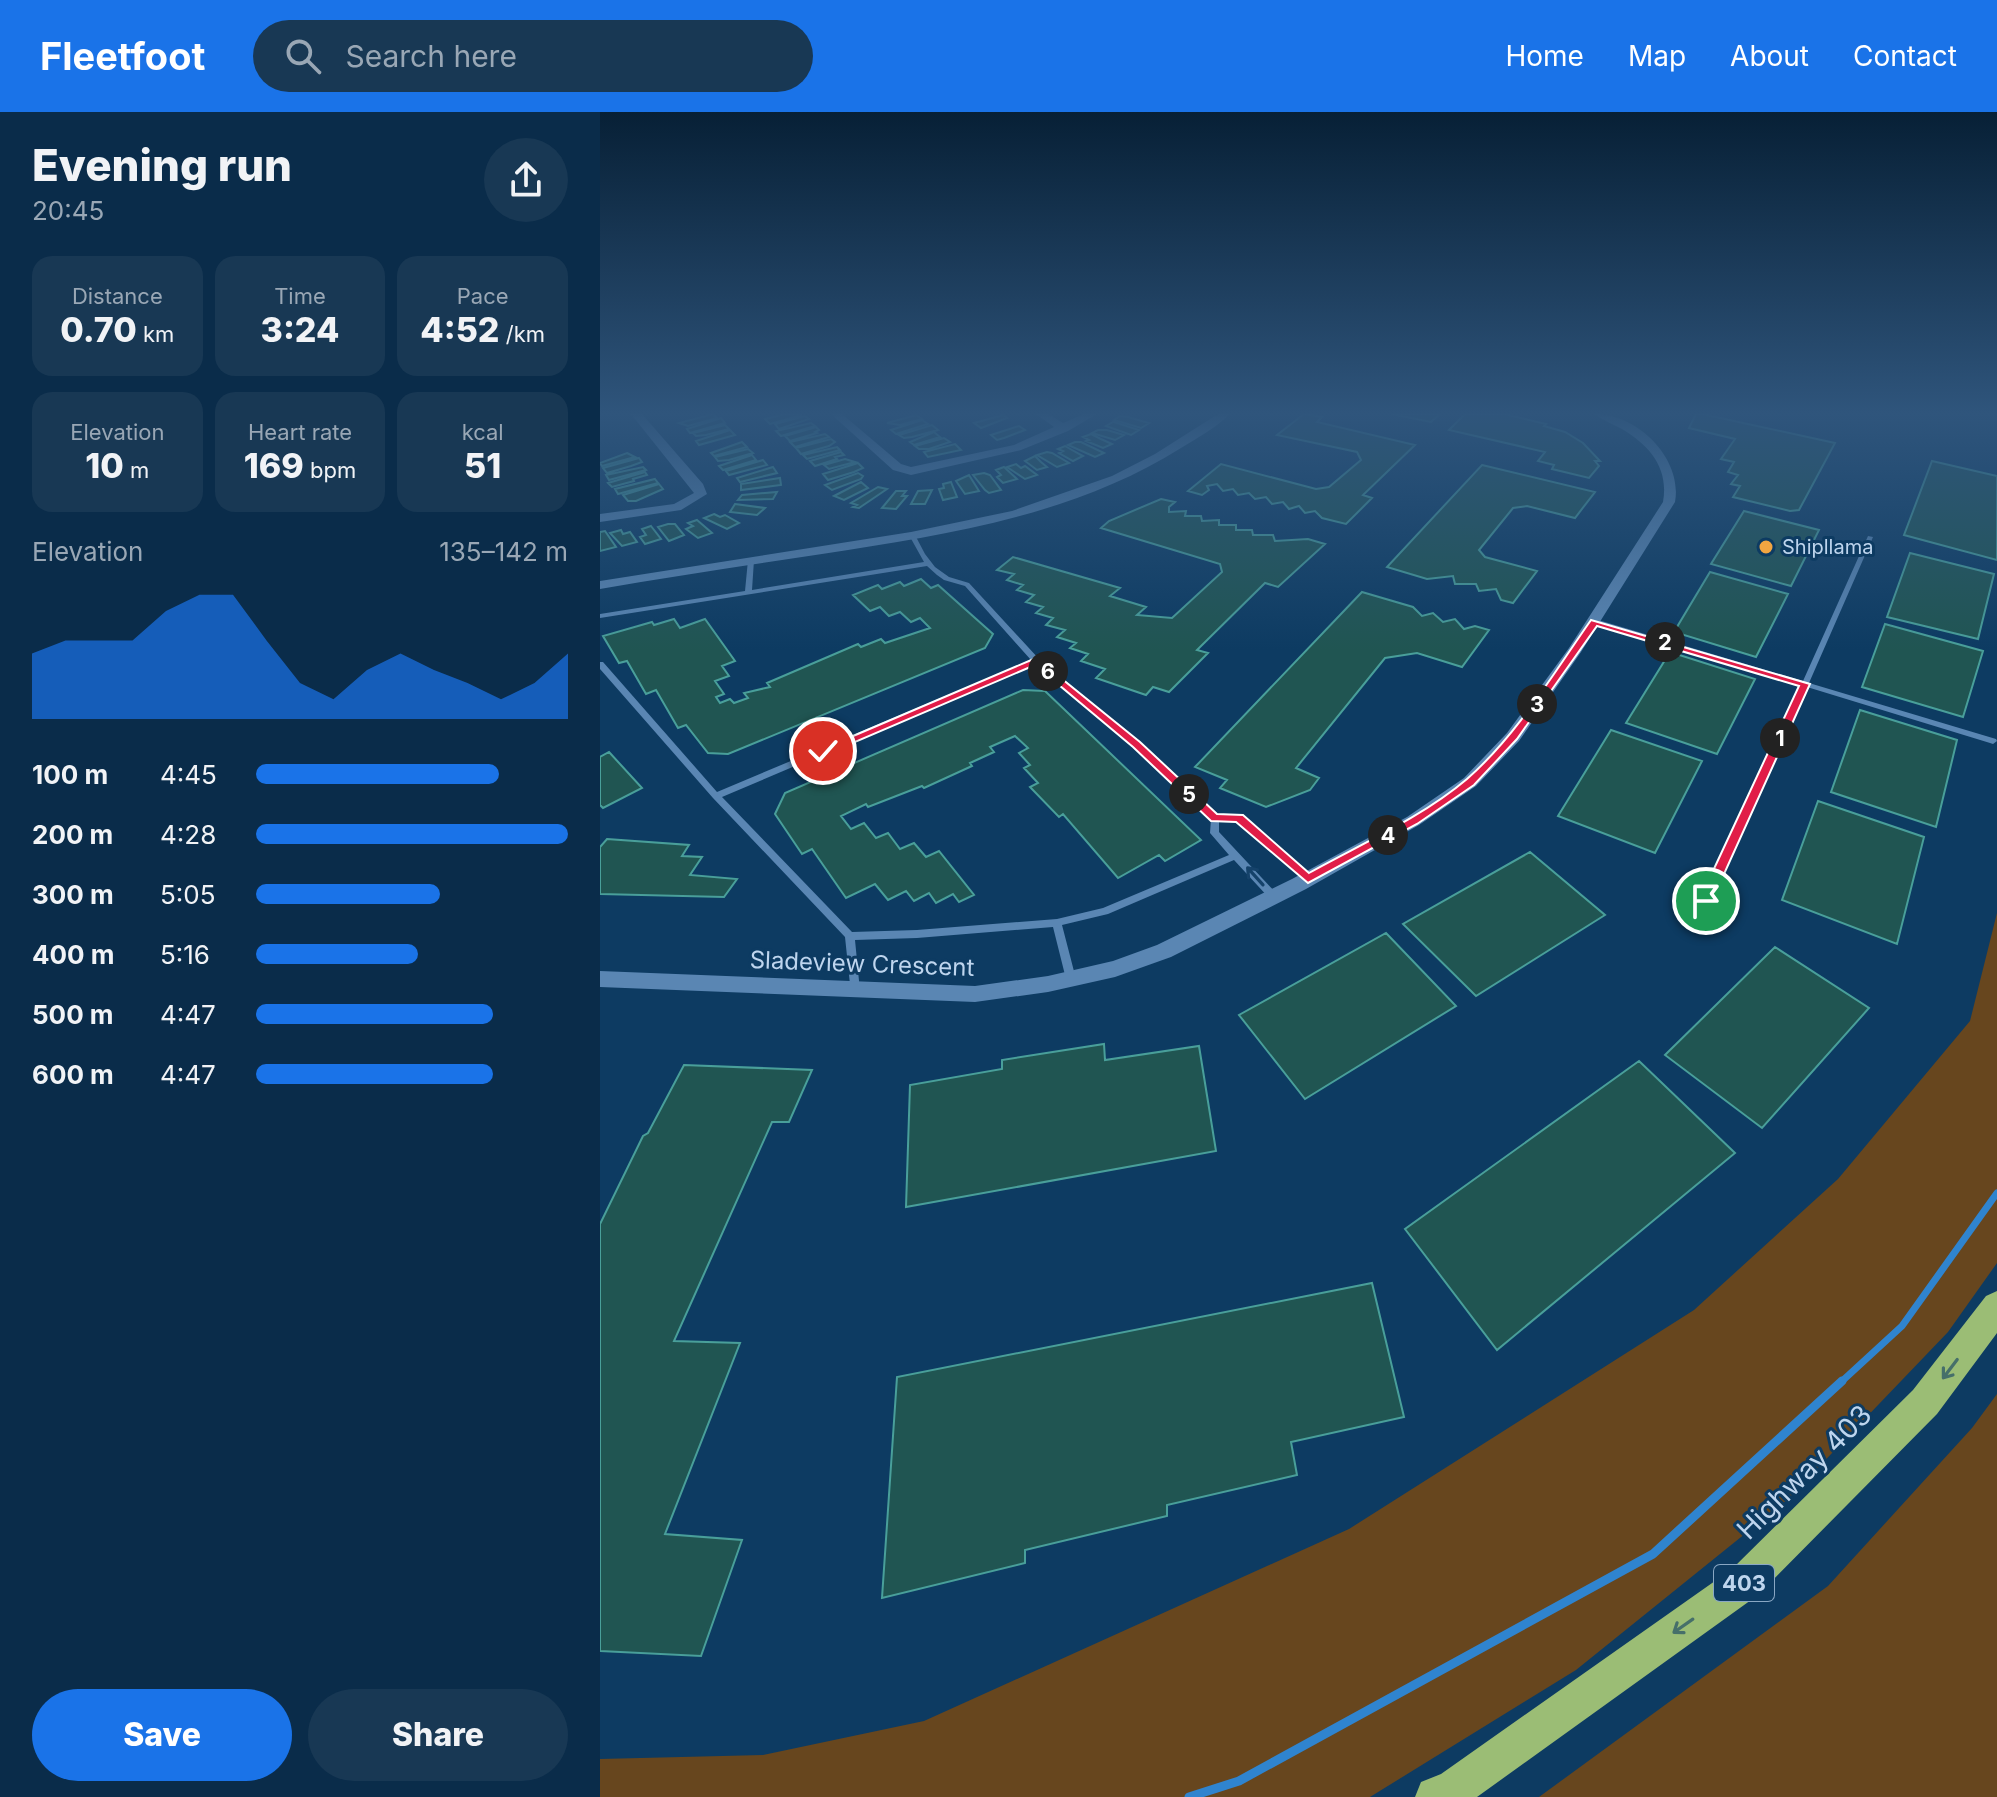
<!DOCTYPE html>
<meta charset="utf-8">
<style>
:root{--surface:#0a2c4a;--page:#183854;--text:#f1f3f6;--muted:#99a7b5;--accent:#1a73e8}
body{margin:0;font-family:Inter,sans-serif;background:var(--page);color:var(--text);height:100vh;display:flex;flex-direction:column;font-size:30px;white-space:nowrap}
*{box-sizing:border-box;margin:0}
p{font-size:26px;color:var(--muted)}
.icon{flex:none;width:44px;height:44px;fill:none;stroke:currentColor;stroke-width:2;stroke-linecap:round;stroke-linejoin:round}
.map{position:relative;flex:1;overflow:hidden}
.sheet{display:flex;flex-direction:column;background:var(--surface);width:600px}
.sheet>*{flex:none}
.pin{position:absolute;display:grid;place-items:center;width:68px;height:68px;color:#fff;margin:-34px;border:4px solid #fff;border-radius:50%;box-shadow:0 2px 8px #0007}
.km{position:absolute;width:40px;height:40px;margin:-20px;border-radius:50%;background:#222;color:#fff;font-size:22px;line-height:40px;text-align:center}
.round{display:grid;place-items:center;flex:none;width:84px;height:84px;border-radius:42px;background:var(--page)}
.head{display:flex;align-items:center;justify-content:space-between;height:136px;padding:0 32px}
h1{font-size:44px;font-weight:800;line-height:60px}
.metrics{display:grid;grid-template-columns:repeat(3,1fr);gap:12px;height:136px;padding:8px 32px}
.metrics div{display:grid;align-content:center;border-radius:20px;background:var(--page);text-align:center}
.metrics b{font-size:34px;font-weight:800}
.metrics small{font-size:22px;font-weight:400}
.metrics p{font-size:22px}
.chart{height:224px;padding:16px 32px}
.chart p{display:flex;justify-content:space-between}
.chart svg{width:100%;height:144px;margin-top:8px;fill:var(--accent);opacity:.7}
.action{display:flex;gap:16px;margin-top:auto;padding:16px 32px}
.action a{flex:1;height:92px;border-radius:48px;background:var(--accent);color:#fff;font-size:32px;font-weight:800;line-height:92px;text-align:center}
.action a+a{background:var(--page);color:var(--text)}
ul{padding:0 32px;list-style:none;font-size:26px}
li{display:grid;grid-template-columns:128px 96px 1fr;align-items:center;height:60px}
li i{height:20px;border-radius:10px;background:var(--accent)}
header{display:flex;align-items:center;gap:48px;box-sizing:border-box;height:112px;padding:0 40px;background:var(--accent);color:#fff}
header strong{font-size:38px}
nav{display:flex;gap:44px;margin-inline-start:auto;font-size:28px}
.search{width:560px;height:72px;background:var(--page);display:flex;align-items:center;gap:20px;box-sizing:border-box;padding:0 28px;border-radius:44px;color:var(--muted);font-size:30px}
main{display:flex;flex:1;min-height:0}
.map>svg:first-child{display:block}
.green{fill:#67461e}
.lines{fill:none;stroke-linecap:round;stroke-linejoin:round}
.stream-far1{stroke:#2f84cf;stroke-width:7}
.stream{stroke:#2f84cf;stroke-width:9}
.building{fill:#205552;stroke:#499f9a;stroke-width:2}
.lane{fill:#5a86b3;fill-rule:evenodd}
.street{fill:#5a86b3;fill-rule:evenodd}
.secondary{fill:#5a86b3;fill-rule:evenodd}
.highway{fill:#9bbd75;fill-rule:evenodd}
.oneway{stroke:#15426a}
.oneway2{stroke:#466f6a}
.route{fill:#e11d48;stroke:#fff;stroke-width:2}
.poi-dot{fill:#f2a541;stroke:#0d3b62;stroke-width:3}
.labels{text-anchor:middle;stroke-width:6;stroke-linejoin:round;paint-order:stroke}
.far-poi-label{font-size:20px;fill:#bed5ee;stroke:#0d3b62;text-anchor:start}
.shield{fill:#0d3b62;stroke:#89a7c4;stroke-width:2}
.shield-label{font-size:22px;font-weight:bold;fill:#bed5ee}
.street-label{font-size:24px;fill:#bed5ee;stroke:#0d3b62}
.near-street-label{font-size:28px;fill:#bed5ee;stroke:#0d3b62}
</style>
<header>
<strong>Fleetfoot</strong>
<div class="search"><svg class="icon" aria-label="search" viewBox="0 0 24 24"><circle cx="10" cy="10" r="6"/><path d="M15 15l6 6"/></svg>Search here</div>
<nav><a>Home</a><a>Map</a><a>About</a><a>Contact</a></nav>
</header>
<main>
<section class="sheet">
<div class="head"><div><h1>Evening run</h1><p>20:45</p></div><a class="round"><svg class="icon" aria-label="share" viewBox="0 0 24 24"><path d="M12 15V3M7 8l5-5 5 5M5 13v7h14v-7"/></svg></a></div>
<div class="metrics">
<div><p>Distance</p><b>0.70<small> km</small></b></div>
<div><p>Time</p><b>3:24</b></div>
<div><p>Pace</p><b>4:52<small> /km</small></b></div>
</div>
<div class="metrics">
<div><p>Elevation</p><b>10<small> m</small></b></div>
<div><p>Heart rate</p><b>169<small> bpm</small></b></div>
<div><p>kcal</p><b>51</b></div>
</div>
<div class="chart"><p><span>Elevation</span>135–142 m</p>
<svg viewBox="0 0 160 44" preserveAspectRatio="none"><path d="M0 44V24L10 20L20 20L30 20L40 11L50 6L60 6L70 20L80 33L90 38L100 29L110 24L120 29L130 33L140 38L150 33L160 24V44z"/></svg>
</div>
<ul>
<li><b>100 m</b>4:45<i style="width:78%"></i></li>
<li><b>200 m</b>4:28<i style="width:100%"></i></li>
<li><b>300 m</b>5:05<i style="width:59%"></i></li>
<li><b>400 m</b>5:16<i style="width:52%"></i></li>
<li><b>500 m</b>4:47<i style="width:76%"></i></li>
<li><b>600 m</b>4:47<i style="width:76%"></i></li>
</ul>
<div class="action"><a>Save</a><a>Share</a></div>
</section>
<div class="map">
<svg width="1397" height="1685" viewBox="0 0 1397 1685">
<rect width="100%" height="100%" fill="#0d3b62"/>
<!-- green -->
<path class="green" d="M1397,801v350l-49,69 -161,168 -211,170 -206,127h-770v-38l163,-4 161,-34 425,-192 345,-219 144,-131 132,-158z
M1397,1282v403h-458l289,-211 144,-158z"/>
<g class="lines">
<!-- stream-far1 -->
<path class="stream-far1" d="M1240,1271l62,-57 95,-133"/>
<!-- stream -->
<path class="stream" d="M589,1685l50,-16 414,-227 189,-173"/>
</g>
<!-- building -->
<path class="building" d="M113,302l4,4 -29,8 -9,-3z
M185,302l17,1 -32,9 -5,-5z
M704,302l18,3 -5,5 98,23 -52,50 9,3 -26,26 -24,-6 -7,-7 -10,2 -6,-7 -10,3 -6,-7 -11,2 -6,-7 -11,2 -6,-6 -11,2 -5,-6 -10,2 -6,-7 -10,2 2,4 -7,5 -14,-4 33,-27 95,25 13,-2 32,-27 -4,-8 -80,-17z
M791,302h49l-9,8z
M865,302h39l42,10 -2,2 21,6 18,11 17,18h-5l4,5 -10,12 -37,-9 2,-4 -16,-4 7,-9 -96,-22z
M1096,302h6l133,29 -36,67 -9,1 -57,-14 7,-11 -9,-2 7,-9 -10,-3 6,-10 -13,-3 14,-20 -46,-11z
M316,303l6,4 -22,6 -13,-2z
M403,303l4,3 -26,10 -7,-5z
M205,304l4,3 -30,10 -4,-5z
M520,304l8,1 21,6 -8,5 -27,-8z
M121,306l4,5 -35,10 -3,-4z
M322,308l6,4 -32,10 -5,-4z
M513,310h1l25,8 -8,5 -25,-9z
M211,311l4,3 -34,10 -5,-5z
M125,313l4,4 -23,6 -10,1 -3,-3z
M332,313l6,5 -26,7 -8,1 -5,-3z
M419,314l6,4 -21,8 -7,2 -6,-5z
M216,315l3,3 -4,2 2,1 -27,8 -5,-5z
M130,318l5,5 -36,10 -3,-4z
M498,318h9l17,5 -9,5 -23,-7z
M334,320l6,5 -26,8 -4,-3z
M225,322l4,3 -34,10 -5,-5z
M491,322l10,5 11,5 -9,4 -17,-7 3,-1 -6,-3z
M344,326l6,4 -21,7h-10l-4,-3z
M231,327l4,3 -6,4 -28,8 -5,-6z
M142,330l5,5 -33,9 -3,-3z
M475,330h6l23,11 -9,4 -27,-12z
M355,332l6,6 -33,7 -4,-5z
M465,334l7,4 11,6 -10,5 -14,-8 4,-2 -5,-2z
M237,335l3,3 -33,9 -4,-4z
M148,337l5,4 -24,7 -11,1 -3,-4z
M241,340l3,3 -9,2 2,2 -22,7 -5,-5z
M447,340l5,1 17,10 -12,4 -20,-12z
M27,341l8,4 -33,9 -2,-3z
M152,343l4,5 -33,10 -4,-4z
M435,344l6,6 6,5 -10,3 -12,-9z
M39,346l3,4 -11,4 -24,7 -4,-5z
M245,347l10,3 -26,7 -5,-4z
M163,348l4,5 -38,10 -3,-4z
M1332,349l65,15v84l-93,-25z
M258,351l5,5 -9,4 -26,8 -5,-6z
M416,352l5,4 4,-2 12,9 -12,4 -18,-12z
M882,353l113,27 -20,26 -48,-12 -14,2 -34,42 6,7 52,14 -24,32 -12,-3 -5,-11 -17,2 -3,-7h-21l-2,-8 -26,3 -40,-12z
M43,355l3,3 -37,10 -3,-5z
M173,355l4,6 -37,9 -3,-4z
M404,355l13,12 -14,4 -6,-6 4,-2 -5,-5z
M45,360l2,3 -14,4 1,2 -22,6 -4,-4z
M258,361l5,3 -2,3 -29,11 -7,-5z
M384,361l6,2 11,15 -12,3 -4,-3 -12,-15z
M369,363l10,16 -14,3 -9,-13z
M180,366l1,7 -40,5v-6z
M55,367l3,4 -40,11 -3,-5z
M261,370l7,6 -24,12 -10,-4z
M351,370l6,15 -14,3 -4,-11 5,-1 -1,-4z
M59,372l4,5 -27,12h-8l-5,-6z
M278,375l9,2 -28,19 -6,-1 4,-2 -6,-2z
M332,378l-7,14h-14l7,-13z
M296,379h10l-4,5h5l-11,13 -14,-1z
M177,380l-4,7 -35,1 4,-5z
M561,387l14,3 -6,5v5l17,-1 -1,5h16l1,5 17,-1v5h17v5h16l1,5h20l2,6 33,-2 17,5 -47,43 -13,-4 -68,67 11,3 -39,39 -16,-5 -7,8 -50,-17 9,-9 -24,-8 7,-7 -18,-6 6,-5 -19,-6 8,-7 -19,-5 7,-7 -17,-5 7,-6 -17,-5 8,-7 -17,-5 6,-5 -16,-5 7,-6 -17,-4 16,-13 107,31 -10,8 36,11 -9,8 35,3 50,-46 -2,-8 -119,-36 8,-7z
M135,392l30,4 -8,7 -27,-3z
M1144,399l75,19 -28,56 -80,-22z
M114,402l6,3 5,-2 14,8 -12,6 -23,-11z
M97,408l7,6 8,7 -14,5 -12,-9 7,-3 -5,-3z
M68,412h7l9,11 -15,6 -11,-14z
M51,414l10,13 -16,5 -5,-7 6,-2 -4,-6z
M21,418l2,4 7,-2 7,10 -15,4 -12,-13z
M5,419l11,16 -16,4v-19z
M1310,441l84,21 -16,65 -91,-22z
M1110,460l78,22 -32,63 -82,-25z
M321,467l10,9 7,-3 55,49 -8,14 -257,106 -20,-1 -22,-28 -8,3 -22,-38 -10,4 -19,-33 -8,2 -16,-27 49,-14 2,3 20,-6 6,9 25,-9 30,42 -13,5 7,10 -14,5 9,13 -8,3 4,6 10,-4 4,4 14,-5 -4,-5 26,-6 -3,-4 91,-39 3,3 20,-8 4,4 45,-15 -10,-10 -9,4 -11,-10 -11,4 -9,-9 -10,4 -17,-16 25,-10 4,4 18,-7 4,4z
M762,480l51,15 9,9 11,-3 10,9 12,-3 9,10 11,-3 14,4 -27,37 -45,-14 -32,5 -89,110 23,10 -9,12 -44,17 -46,-19 7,-8 -32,-13z
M1285,512l98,27 -20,66 -101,-30z
M1070,540l85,27 -38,75 -91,-31z
M423,578l22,1 156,149 -36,21 -6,-6 -41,23 -55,-64 -4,3 -29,-30 8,-4 -14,-15 6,-3 -11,-12 9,-5 -13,-12 -25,11 4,5 -24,11 2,3 -48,22 -2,-2 -54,21 -2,-3 -25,12 10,13 13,-6 12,15 12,-5 12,16 14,-6 12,14 13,-6 35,44 -15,7 -6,-8 -17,9 -7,-10 -15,8 -8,-10 -18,9 -13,-16 -29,14 -34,-49 -10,5 -27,-40 10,-21z
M1260,598l97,30 -21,87 -105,-35z
M1011,618l91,31 -47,92 -97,-37z
M9,640l33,36 -39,20 -3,-3v-48z
M1218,689l106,36 -27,107 -115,-44z
M7,727l82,6 -7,11 20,1 -12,18 47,4 -13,18 -124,-3v-47z
M930,740l75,63 -129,81 -73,-72z
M786,821l70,73 -151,93 -66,-84z
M1175,835l94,61 -107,120 -97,-73z
M504,932l1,16 94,-14 17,105 -310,56 4,-122 92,-16v-9z
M1039,949l96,92 -238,197 -92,-121z
M84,953l128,5 -23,52h-17l-98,219 66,2 -75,191 77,6 -41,116 -101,-5v-427l43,-88 5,-3z
M772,1171l32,134 -113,25 6,33 -130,30v11l-142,34v13l-143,35 15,-221z"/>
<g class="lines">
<!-- lane -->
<path class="lane" d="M312,421l3,2 10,19 10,13 14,10 20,6 70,76 100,83 78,73 25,1 69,61 2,2 -2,2h-6l-68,-60h-18v11l57,61 2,3 -2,3h-6l-36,-39 -126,54 -46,11 14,54 -1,3h-8l-1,-3 -13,-52 -136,11 -62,2 5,51 -1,3h-8l-6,-57 -132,-139 -113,-129v-7h3l114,130 314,-132 -66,-74 -21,-6 -7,-5 -10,-9 -327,52v-4l145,-23 3,-31 3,-2 3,2 -2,30 172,-28 -15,-27zM435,552l98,82 78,73 -1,14 19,22 -126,53 -46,11 -140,11 -65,2 -130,-135z
M1268,424l5,1 -64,146 187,56 1,2 -4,3 -3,-1 -183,-56 -96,214 -5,4 -3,-1 -2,-3 100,-216 -210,-63 7,-2 205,61z"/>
<!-- street -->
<path class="street" d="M31,302h11l61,70 4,10 -26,16 -81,12v-8l74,-10 20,-11z
M231,302h11l59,50 10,3 103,-22 40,-18 -18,-13h12l15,9 21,-9h13l-29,17 -47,19 -110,25 -18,-5z
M995,302c43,0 88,45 80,88l-94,150 -62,89 -43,45 -57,39 -113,64 -135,68 -56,20 -67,15 -73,10 -375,-15v-16l375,15 73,-10 65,-15 44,-16 135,-66 115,-62 57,-39 43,-45 62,-85 94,-146c6,-34 -13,-56 -41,-73 -9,-5 -20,-9 -27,-15z"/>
<!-- secondary -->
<path class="secondary" d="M618,302h12c-14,14 -33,24 -49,34 -108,68 -236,87 -359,106 -74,11 -148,22 -222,35v-8l311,-49 101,-21 100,-35 43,-22z"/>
<!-- highway -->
<path class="highway" d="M1397,1179v42l-60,81 -179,181 -281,202h-62l6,-15 20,-8 291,-205 181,-179 73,-94z"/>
</g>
<!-- one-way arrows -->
<defs><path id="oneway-shaft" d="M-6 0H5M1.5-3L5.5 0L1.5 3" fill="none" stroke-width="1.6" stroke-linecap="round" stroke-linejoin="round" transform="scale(2)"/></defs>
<use class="oneway" href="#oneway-shaft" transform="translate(655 764) rotate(-132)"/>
<g class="oneway2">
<use href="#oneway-shaft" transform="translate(1350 1257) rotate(127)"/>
<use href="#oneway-shaft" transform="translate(1083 1514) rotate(145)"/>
</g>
<!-- sky -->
<linearGradient id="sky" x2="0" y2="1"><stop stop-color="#072036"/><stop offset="0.56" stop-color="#2f557c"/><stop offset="1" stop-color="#2f557c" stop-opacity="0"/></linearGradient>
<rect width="1397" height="538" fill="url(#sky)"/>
<!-- route -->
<path class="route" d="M991,508l219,64 -100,221 -4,1 -7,-5 100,-215 -202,-60 -80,113 -43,46 -57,39 -109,59 -72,-61 -25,-1 -78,-74 -98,-82 -208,89 -9,-3 218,-93 104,84 77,72 26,1 66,58c52,-29 112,-55 158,-94 50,-44 86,-105 124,-159z"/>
<!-- markers -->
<circle class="poi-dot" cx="1166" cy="435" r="8"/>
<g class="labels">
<!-- far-poi labels -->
<g class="far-poi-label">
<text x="1182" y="442">Shipllama</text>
</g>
<!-- shield labels -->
<rect class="shield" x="1114" y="1453" width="60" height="36" rx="6"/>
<g class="shield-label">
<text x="1144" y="1479">403</text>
</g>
<!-- street labels -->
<g class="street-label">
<text transform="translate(262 852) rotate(2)" y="8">Sladeview Crescent</text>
</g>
<!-- near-street labels -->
<g class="near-street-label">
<text transform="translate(1204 1360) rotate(-45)" y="10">Highway 403</text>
</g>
</g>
</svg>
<div class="pin" style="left:1106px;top:789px;background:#1e9e55"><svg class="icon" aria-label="arrive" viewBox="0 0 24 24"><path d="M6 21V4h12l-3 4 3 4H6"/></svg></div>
<div class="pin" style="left:223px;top:639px;background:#d93025"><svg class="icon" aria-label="check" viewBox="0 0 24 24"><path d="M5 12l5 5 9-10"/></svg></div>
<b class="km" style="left:1180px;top:626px">1</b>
<b class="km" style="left:1065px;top:530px">2</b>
<b class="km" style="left:937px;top:592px">3</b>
<b class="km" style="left:788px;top:723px">4</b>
<b class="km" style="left:589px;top:682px">5</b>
<b class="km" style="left:448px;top:559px">6</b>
</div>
</main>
